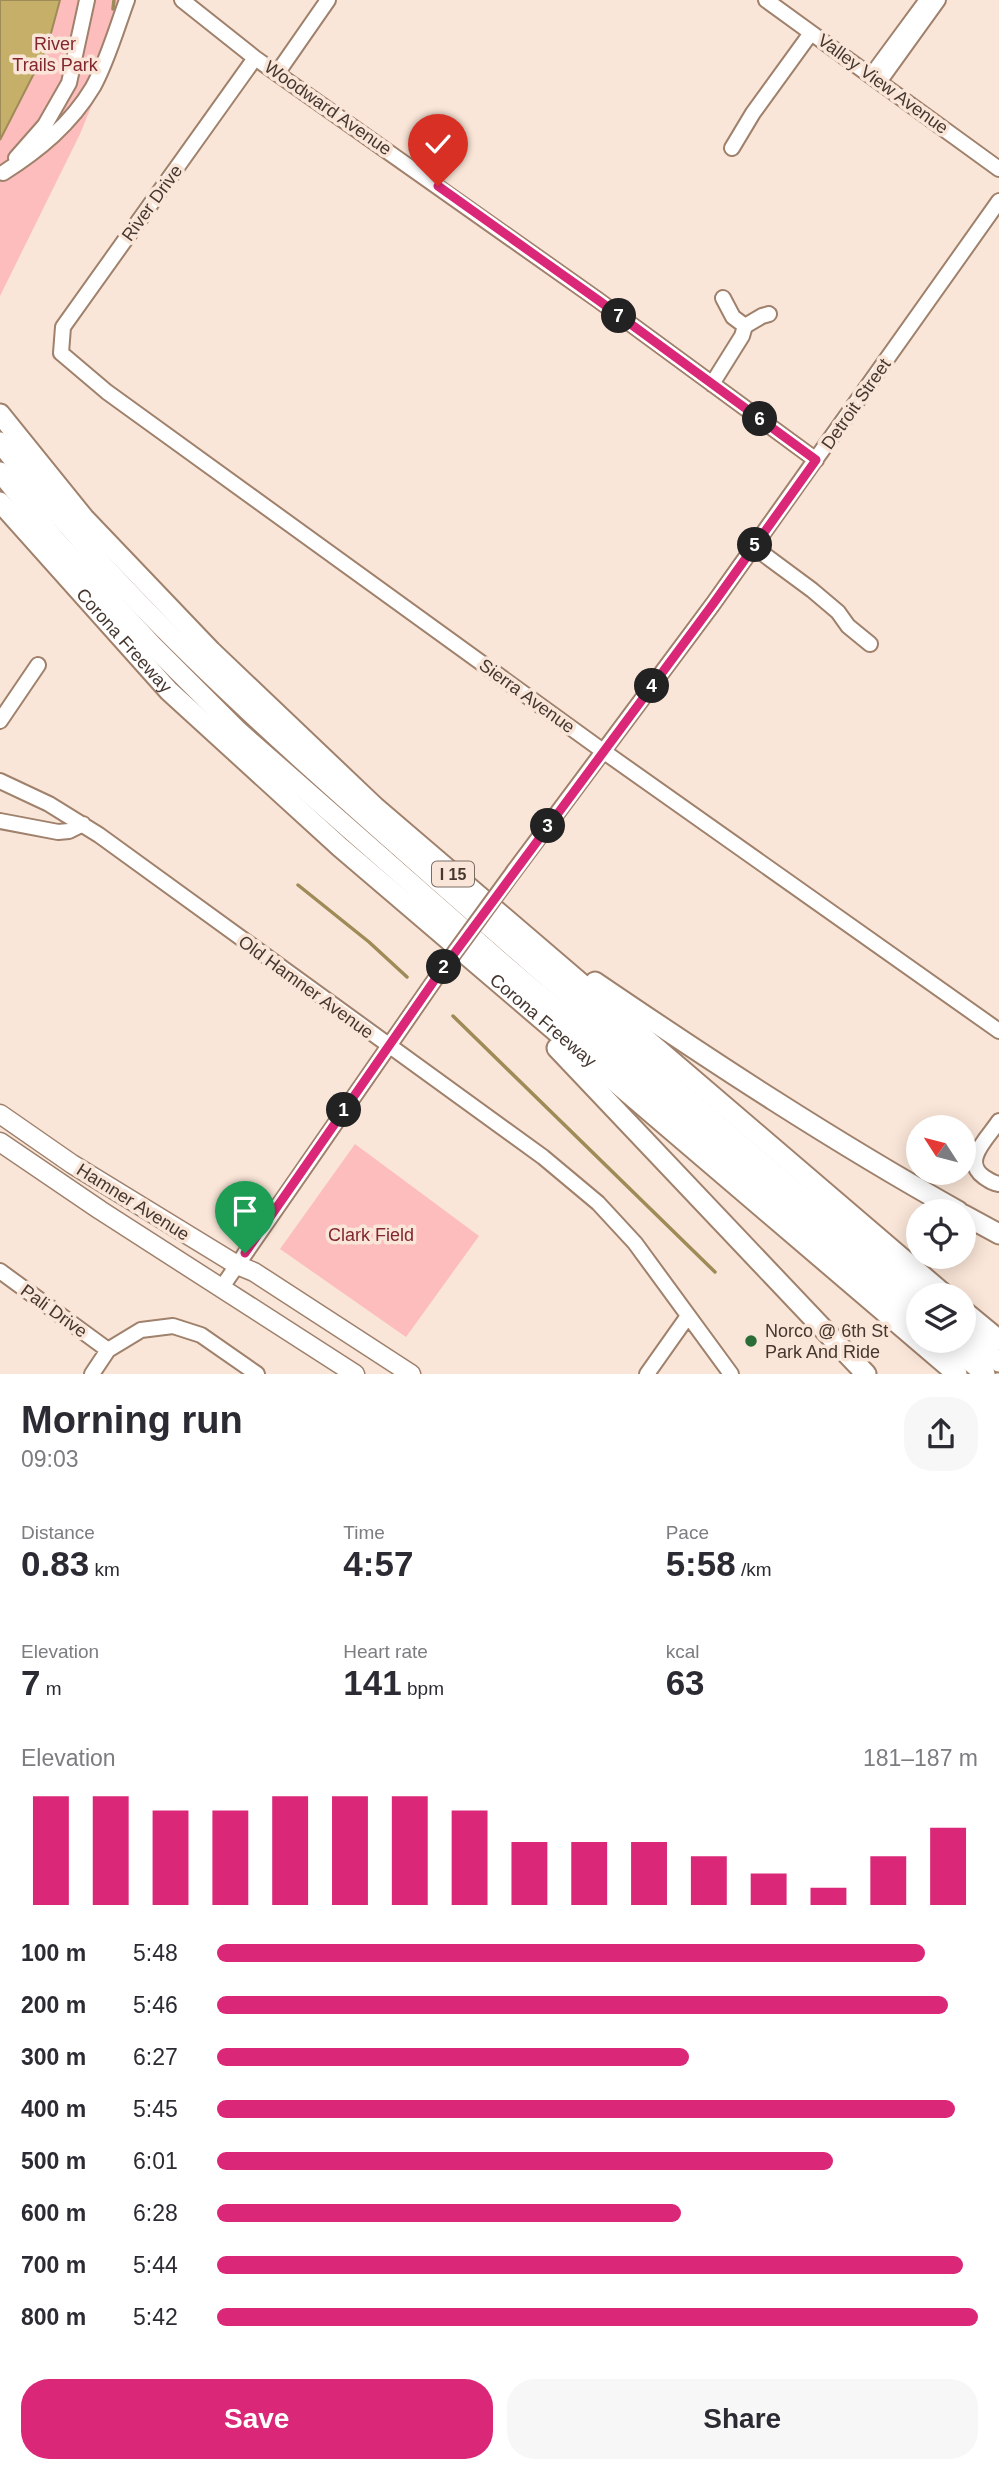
<!DOCTYPE html>
<meta charset="utf-8">
<style>
:root{--surface:#fff;--page:#f7f7f7;--text:#2b2b33;--muted:#7c7c81;--accent:#db2777}
body{margin:0;font-family:Helvetica,sans-serif;background:var(--page);color:var(--text);height:100vh;display:flex;flex-direction:column;font-size:26px;white-space:nowrap}
*{box-sizing:border-box;margin:0}
p{font-size:23px;color:var(--muted)}
.icon{flex:none;width:38px;height:38px;fill:none;stroke:currentColor;stroke-width:2;stroke-linecap:round;stroke-linejoin:round}
.map{position:relative;height:1374px;overflow:hidden}
.panel{display:flex;flex-direction:column;background:var(--surface);flex:1}
.panel>*{flex:none}
.needle{width:46px;rotate:306deg}
.tools{position:absolute;left:906px;top:1115px;display:grid;gap:14px}
.tools a{display:grid;place-items:center;width:70px;height:70px;border-radius:50%;background:var(--surface);box-shadow:0 4px 18px #0003;font-size:35px}
.pin{position:absolute;display:grid;place-items:center;width:60px;height:60px;color:#fff;margin:-72px -30px;border-radius:50% 50% 50% 0;rotate:-45deg;box-shadow:0 0 7px #0007}
.pin .icon{rotate:45deg}
.km{position:absolute;width:35px;height:35px;margin:-18px;border-radius:50%;background:#222;color:#fff;font-size:19px;line-height:35px;text-align:center}
.round{display:grid;place-items:center;flex:none;width:74px;height:74px;border-radius:28px;background:var(--page)}
.head{display:flex;align-items:center;justify-content:space-between;height:119px;padding:0 21px}
h1{font-size:38px;font-weight:700;line-height:52px}
.stats{display:grid;grid-template-columns:repeat(3,1fr);gap:10px;height:119px;padding:7px 21px}
.stats div{display:grid;align-content:center}
.stats b{font-size:35px;font-weight:700}
.stats small{font-size:19px;font-weight:400}
.stats p{font-size:19px}
.chart{height:196px;padding:14px 21px}
.chart p{display:flex;justify-content:space-between}
.chart svg{width:100%;height:126px;margin-top:7px;stroke:var(--accent);stroke-width:6}
.action{display:flex;gap:14px;margin-top:auto;padding:14px 21px}
.action a{flex:1;height:80px;border-radius:28px;background:var(--accent);color:#fff;font-size:28px;font-weight:700;line-height:80px;text-align:center}
.action a+a{background:var(--page);color:var(--text)}
ul{padding:0 21px;list-style:none;font-size:23px}
li{display:grid;grid-template-columns:112px 84px 1fr;align-items:center;height:52px}
li i{height:18px;border-radius:9px;background:var(--accent)}
.map>svg:first-child{display:block}
.green{fill:#fcbdbc}
.water{fill:#c6af68;stroke:#9f8b57;stroke-width:2}
.lines{fill:none;stroke-linecap:round;stroke-linejoin:round}
.stream{stroke:#9f8b57;stroke-width:3.5}
.minor-casing{stroke:#9f816c;stroke-width:18}
.major-casing{stroke:#9f816c;stroke-width:21}
.highway-casing{stroke:#9f816c;stroke-width:23}
.minor{stroke:#fff;stroke-width:14}
.major{stroke:#fff;stroke-width:18}
.highway{stroke:#fff;stroke-width:19}
.minor-bridge-casing{stroke:#9f816c;stroke-width:18;stroke-linecap:butt}
.minor-bridge{stroke:#fff;stroke-width:14}
.route-casing{stroke:#fff;stroke-width:14}
.route{stroke:#db2777;stroke-width:9}
.poi-dot{fill:#2c6d37;stroke:#fae6d8;stroke-width:2.5}
.labels{text-anchor:middle;stroke-width:7;stroke-linejoin:round;paint-order:stroke}
.shield{fill:#fae6d8;stroke:#7b6c62;stroke-width:2}
.shield-label{font-size:16px;font-weight:bold;fill:#45372f}
.park-label{font-size:18px;fill:#82262f;stroke:#fae6d8}
.street-label{font-size:18px;fill:#45372f;stroke:#fae6d8}
.poi-label{font-size:18px;fill:#45372f;stroke:#fae6d8;text-anchor:start}
</style>
<div class="map">
<svg width="999" height="1374" viewBox="0 0 999 1374">
<rect width="100%" height="100%" fill="#fae6d8"/>
<!-- green -->
<path class="green" d="M0,0h135l-55,134 -80,162z
M355,1144l124,92 -73,101 -126,-88z"/>
<!-- water -->
<path class="water" d="M0,0h60l-13,48 -47,92z"/>
<g class="lines">
<!-- stream -->
<path class="stream" d="M113,9l1,-9
M298,885l71,57 38,35
M453,1016l262,256"/>
<defs>
<path id="minor" d="M182,0l73,58 343,242 218,160
M766,0l233,169
M255,58l-192,269 -2,26 46,39 496,359 396,280
M278,72l50,-72
M871,76l53,-72
M879,82l59,-82
M732,148l21,-35 58,-80
M16,158l29,-33 24,-42 18,-83
M3,173c36,-23 68,-49 90,-86 14,-25 24,-60 34,-87
M745,326l17,-10 7,-2
M712,384l30,-48 3,-10 -12,-9 -10,-19
M754,547l58,43 26,22 10,14 22,18
M0,721l38,-56
M0,781l49,23 50,31 444,322 55,46 37,40 96,131
M0,821l58,11 11,-1 14,-7
M514,871l199,-267 286,-403
M999,1121c-11,17 -38,40 -15,56 6,4 9,6 15,7
M0,1271l108,79
M222,1287l214,-309
M92,1374l16,-24 33,-20 32,-4 28,9 56,39
M647,1374l41,-58"/>
<path id="major" d="M0,1114l72,50 165,101 17,7 157,102
M0,1142l100,68 255,164"/>
<g id="highway">
<path d="M0,414l84,104 127,133 164,156 570,488"/>
<path d="M0,442c124,164 278,297 431,433 161,142 323,283 488,420"/>
<path d="M0,472l57,70 95,103 86,86 265,233 416,354"/>
<path id="s1" d="M0,502l169,189 171,156 617,527"/>
<path d="M595,982c119,81 238,159 363,229"/>
<path d="M557,1048l309,326"/>
<path d="M964,1215l35,19"/>
<path d="M964,1311l35,29"/>
<path d="M964,1333l35,29"/>
<path d="M945,1340l40,34"/>
</g>
</defs>
<!-- minor casing -->
<use href="#minor" class="minor-casing"/>
<!-- major casing -->
<use href="#major" class="major-casing"/>
<!-- highway casing -->
<use href="#highway" class="highway-casing"/>
<!-- minor -->
<use href="#minor" class="minor"/>
<!-- major -->
<use href="#major" class="major"/>
<!-- highway -->
<use href="#highway" class="highway"/>
<defs>
<path id="minor-bridge" d="M436,978l78,-107"/>
</defs>
<!-- minor-bridge casing -->
<use href="#minor-bridge" class="minor-bridge-casing"/>
<!-- minor-bridge -->
<use href="#minor-bridge" class="minor-bridge"/>
</g>
<g class="lines">
<defs>
<path id="route" d="M245,1253l191,-275 277,-374 103,-144 -218,-160 -160,-114"/>
</defs>
<!-- route casing -->
<use href="#route" class="route-casing"/>
<!-- route -->
<use href="#route" class="route"/>
</g>
<!-- markers -->
<circle class="poi-dot" cx="751" cy="1341" r="7"/>
<g class="labels">
<!-- shield labels -->
<rect class="shield" x="432" y="861.5" width="42" height="25" rx="5"/>
<g class="shield-label">
<text x="453" y="880">I 15</text>
</g>
<!-- park labels -->
<g class="park-label">
<text x="55" y="50">River<tspan x="55" dy="21">Trails Park</tspan></text>
<text x="371" y="1241">Clark Field</text>
</g>
<!-- street labels -->
<g class="street-label">
<text transform="translate(883 84) rotate(36)" y="6">Valley View Avenue</text>
<text transform="translate(328 108) rotate(35)" y="6">Woodward Avenue</text>
<text transform="translate(152 203) rotate(-54)" y="6">River Drive</text>
<text transform="translate(856 404) rotate(-55)" y="6">Detroit Street</text>
<text dy="6" stroke="none"><textPath href="#s1" startOffset="186">Corona Freeway</textPath></text>
<text transform="translate(527 696) rotate(36)" y="6">Sierra Avenue</text>
<text transform="translate(306 987) rotate(36)" y="6">Old Hamner Avenue</text>
<text dy="6" stroke="none"><textPath href="#s1" startOffset="752">Corona Freeway</textPath></text>
<text transform="translate(133 1202) rotate(32)" y="6">Hamner Avenue</text>
<text transform="translate(54 1311) rotate(36)" y="6">Pali Drive</text>
</g>
<!-- poi labels -->
<g class="poi-label">
<text x="765" y="1337">Norco @ 6th St<tspan x="765" dy="21">Park And Ride</tspan></text>
</g>
</g>
</svg>
<div class="tools">
<a><svg class="needle" viewBox="-14 -14 28 28"><path d="M0-13l5 13h-10z" fill="#e53935"/><path d="M0 13l5-13h-10z" fill="#7c7c81"/></svg></a>
<a><svg class="icon" aria-label="locate" viewBox="0 0 24 24"><circle cx="12" cy="12" r="6"/><path d="M12 2v4M12 18v4M2 12h4M18 12h4"/></svg></a>
<a><svg class="icon" aria-label="layers" viewBox="0 0 24 24"><path d="M12 4l9 5-9 5-9-5zM3 14l9 5 9-5"/></svg></a>
</div>
<div class="pin" style="left:245px;top:1253px;background:#1e9e55"><svg class="icon" aria-label="arrive" viewBox="0 0 24 24"><path d="M6 21V4h12l-3 4 3 4H6"/></svg></div>
<div class="pin" style="left:438px;top:186px;background:#d93025"><svg class="icon" aria-label="check" viewBox="0 0 24 24"><path d="M5 12l5 5 9-10"/></svg></div>
<b class="km" style="left:344px;top:1110px">1</b>
<b class="km" style="left:444px;top:967px">2</b>
<b class="km" style="left:548px;top:826px">3</b>
<b class="km" style="left:652px;top:686px">4</b>
<b class="km" style="left:755px;top:545px">5</b>
<b class="km" style="left:760px;top:419px">6</b>
<b class="km" style="left:619px;top:316px">7</b>
</div>
<section class="panel">
<div class="head"><div><h1>Morning run</h1><p>09:03</p></div><a class="round"><svg class="icon" aria-label="share" viewBox="0 0 24 24"><path d="M12 15V3M7 8l5-5 5 5M5 13v7h14v-7"/></svg></a></div>
<div class="stats">
<div><p>Distance</p><b>0.83<small> km</small></b></div>
<div><p>Time</p><b>4:57</b></div>
<div><p>Pace</p><b>5:58<small> /km</small></b></div>
</div>
<div class="stats">
<div><p>Elevation</p><b>7<small> m</small></b></div>
<div><p>Heart rate</p><b>141<small> bpm</small></b></div>
<div><p>kcal</p><b>63</b></div>
</div>
<div class="chart"><p><span>Elevation</span>181–187 m</p>
<svg viewBox="0 0 160 44" preserveAspectRatio="none"><path d="M5 44V6M15 44V6M25 44V11M35 44V11M45 44V6M55 44V6M65 44V6M75 44V11M85 44V22M95 44V22M105 44V22M115 44V27M125 44V33M135 44V38M145 44V27M155 44V17"/></svg>
</div>
<ul>
<li><b>100 m</b>5:48<i style="width:93%"></i></li>
<li><b>200 m</b>5:46<i style="width:96%"></i></li>
<li><b>300 m</b>6:27<i style="width:62%"></i></li>
<li><b>400 m</b>5:45<i style="width:97%"></i></li>
<li><b>500 m</b>6:01<i style="width:81%"></i></li>
<li><b>600 m</b>6:28<i style="width:61%"></i></li>
<li><b>700 m</b>5:44<i style="width:98%"></i></li>
<li><b>800 m</b>5:42<i style="width:100%"></i></li>
</ul>
<div class="action"><a>Save</a><a>Share</a></div>
</section>
